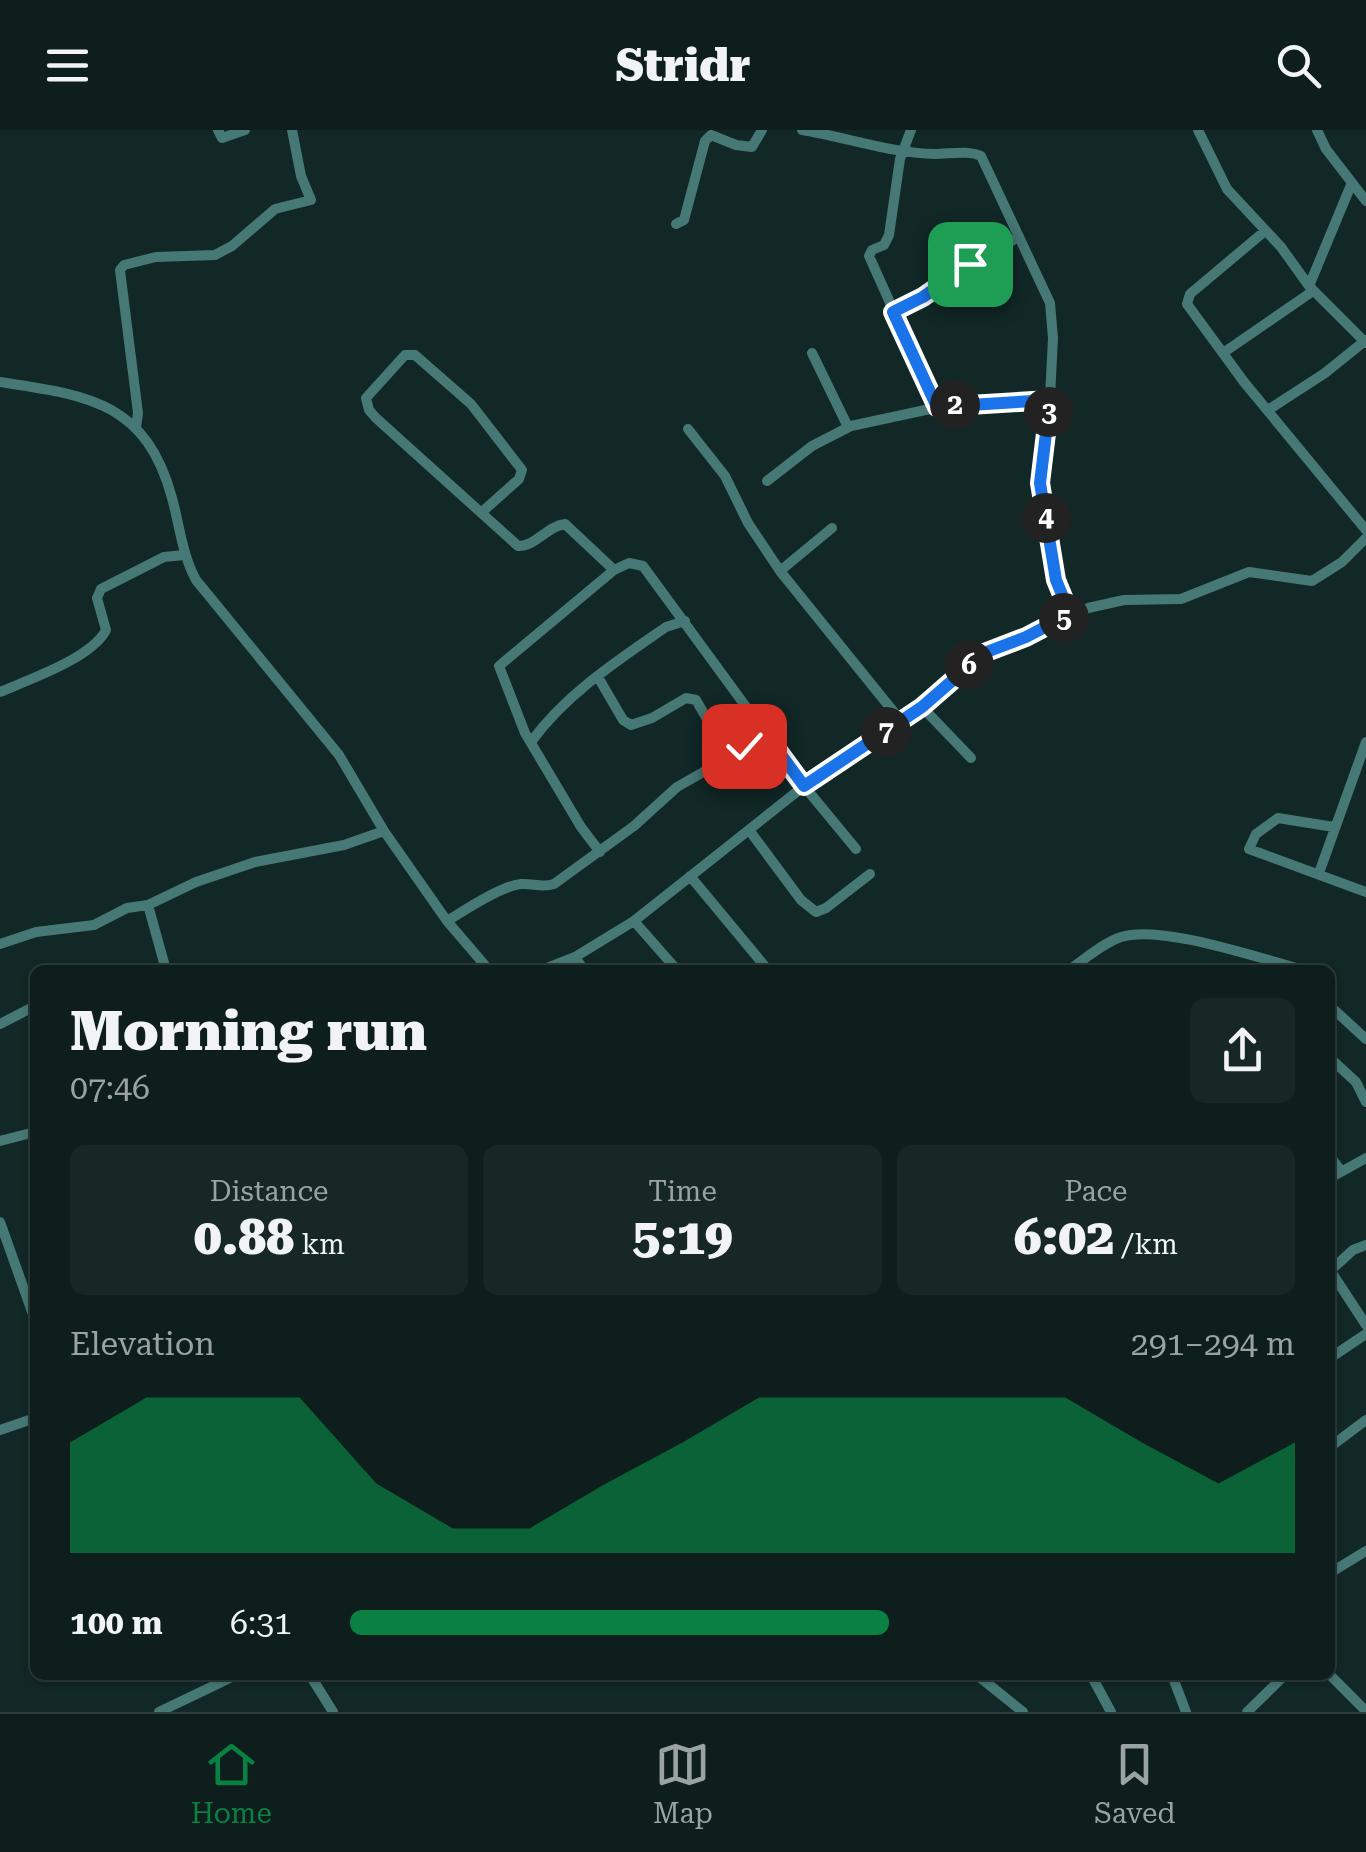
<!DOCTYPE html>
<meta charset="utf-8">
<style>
:root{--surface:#0d1e1d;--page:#162726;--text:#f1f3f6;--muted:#9aa2a4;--line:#2d3c3b;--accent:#0b8043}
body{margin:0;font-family:"Roboto Serif",serif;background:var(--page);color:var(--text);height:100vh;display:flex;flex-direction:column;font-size:38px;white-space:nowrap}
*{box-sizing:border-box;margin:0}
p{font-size:32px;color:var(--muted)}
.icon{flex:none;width:55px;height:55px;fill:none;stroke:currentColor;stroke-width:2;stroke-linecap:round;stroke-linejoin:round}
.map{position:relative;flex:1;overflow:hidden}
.sheet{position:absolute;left:30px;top:835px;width:1305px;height:715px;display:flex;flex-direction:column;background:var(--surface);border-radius:15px;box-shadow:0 2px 8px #0004,0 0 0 2px var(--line)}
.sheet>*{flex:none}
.pin{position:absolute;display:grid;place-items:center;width:85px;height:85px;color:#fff;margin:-42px;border-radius:20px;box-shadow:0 5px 15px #0006}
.km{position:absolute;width:50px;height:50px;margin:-25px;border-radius:50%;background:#222;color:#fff;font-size:28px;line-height:50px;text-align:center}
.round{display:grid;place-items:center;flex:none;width:105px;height:105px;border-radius:15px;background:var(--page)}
.overview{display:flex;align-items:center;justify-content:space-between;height:170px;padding:0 40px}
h1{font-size:55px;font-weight:800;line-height:75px}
.figures{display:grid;grid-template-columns:repeat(3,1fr);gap:15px;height:170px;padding:10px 40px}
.figures div{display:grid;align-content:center;border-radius:15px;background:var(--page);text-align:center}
.figures b{font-size:50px;font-weight:800}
.figures small{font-size:28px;font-weight:400}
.figures p{font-size:28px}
.chart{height:280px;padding:20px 40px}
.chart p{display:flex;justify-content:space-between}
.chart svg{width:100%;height:180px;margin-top:10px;fill:var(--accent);opacity:.7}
ul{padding:0 40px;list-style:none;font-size:32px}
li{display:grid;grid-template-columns:160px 120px 1fr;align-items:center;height:75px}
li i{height:25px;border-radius:12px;background:var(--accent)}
header{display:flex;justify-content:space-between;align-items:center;height:130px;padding:0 40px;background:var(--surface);font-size:45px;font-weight:800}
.tabs{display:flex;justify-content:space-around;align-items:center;height:140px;border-top:2px solid var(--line);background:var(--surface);font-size:28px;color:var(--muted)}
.tabs a{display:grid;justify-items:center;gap:5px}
.tabs .selected{color:var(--accent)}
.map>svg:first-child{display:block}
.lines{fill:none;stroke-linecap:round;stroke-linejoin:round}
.minor{stroke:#467875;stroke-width:10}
.route-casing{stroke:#fff;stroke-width:20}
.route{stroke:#1a73e8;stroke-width:12}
</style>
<header><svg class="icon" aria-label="menu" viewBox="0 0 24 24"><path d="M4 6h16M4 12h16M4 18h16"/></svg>Stridr<svg class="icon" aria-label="search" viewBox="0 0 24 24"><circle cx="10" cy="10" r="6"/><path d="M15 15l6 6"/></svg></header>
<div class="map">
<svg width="1366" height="1582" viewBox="0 0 1366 1582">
<rect width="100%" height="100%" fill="#112827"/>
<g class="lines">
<!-- minor -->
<path class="minor" d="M218,0l4,8 23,-8
M802,0c44,7 88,23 133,24 15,0 33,-4 46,2l69,147 3,35 -5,98 -8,47 16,97 13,34
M911,0l-11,29 -11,76 -5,10 -12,5 -3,6 68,151
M1198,0l29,59 54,58 28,39 57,57
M1317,0l9,19 40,52
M676,94l8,-4 21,-79 6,-6 25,10 16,2 10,-17
M1265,101l-75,63 -3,10 57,78 122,148
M1309,156l42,-101
M893,181l30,-14 95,-60
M812,223l36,74
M1223,223l90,-62
M0,252c86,13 146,19 172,116 8,29 10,56 24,82l143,175 45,76 63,90 42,49
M1268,280l57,-37 41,-33
M136,298l2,-15 -18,-143 4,-5 32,-8 59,-2 17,-9 43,-37 36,-9 -10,-24 -9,-46
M688,299l37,47 23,47 32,48 121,150
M767,351l45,-35 39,-20 93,-20 106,-6
M482,382l37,-33 3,-9 -51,-66 -56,-49h-10l-39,43 3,12 7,8 142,128c17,1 29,-20 47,-22l49,46
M780,441l52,-43
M598,547l25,43 8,5 21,-7 34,-20 10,2 33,57
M0,562c28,-12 92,-34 106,-62l-9,-32 4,-9 63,-32 20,-2
M922,577l49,51
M531,612c35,-48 87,-82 135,-115l19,-6
M1334,697l-56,-9 -22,16 -7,15 117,43
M749,700l52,70 15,12 10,-4 44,-34
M600,722l-19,-25 -56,-94 -26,-67 115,-96 15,-7 14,3 161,220 52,63
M1319,743l47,-131
M690,746l78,94
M148,775l18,65
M447,791c18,-11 54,-35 74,-37 12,-1 20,4 33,0l80,-58 43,-39 60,-34 13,-13 15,-7
M634,791l43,49
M0,814l36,-12 58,-7 33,-17 21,-3 48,-23 59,-20 89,-17 40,-14
M575,827l9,13
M542,840l33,-13 59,-36 170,-135 118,-79 62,-54 104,-45 36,-8 57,-1 68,-27 63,9 30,-19 24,-24
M1069,840c16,-11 34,-27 52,-33 40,-13 140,22 183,33
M1330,876l36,33
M0,894l35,-18
M1330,928l26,24 10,20
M0,1011l35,-9
M1330,1026l11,15
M1330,1048l36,-20
M0,1092l35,98
M1330,1140l36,55
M1330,1141l23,-21 13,-5
M1330,1228l36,-24
M0,1300l35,-12
M1330,1317l36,-27
M1330,1443l36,-22
M310,1545l23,37
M977,1545l46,37
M1091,1545l20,37
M1172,1545l14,37
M1330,1545l36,36
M159,1582l77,-37
M1247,1582l38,-37"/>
</g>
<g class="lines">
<defs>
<path id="route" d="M744,616l21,-13 39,53 118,-79 62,-54 42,-16 44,-23 -14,-34 -16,-97 10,-83 -113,7 -44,-95 30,-15 47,-33"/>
</defs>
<!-- route casing -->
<use href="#route" class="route-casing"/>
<!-- route -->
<use href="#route" class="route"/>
</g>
</svg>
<div class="pin" style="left:970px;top:134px;background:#1e9e55"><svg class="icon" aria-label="arrive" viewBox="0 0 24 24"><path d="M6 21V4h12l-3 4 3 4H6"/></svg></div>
<div class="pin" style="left:744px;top:616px;background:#d93025"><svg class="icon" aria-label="check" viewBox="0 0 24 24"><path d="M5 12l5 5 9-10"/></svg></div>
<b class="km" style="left:955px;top:275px">2</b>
<b class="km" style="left:1049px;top:282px">3</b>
<b class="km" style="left:1046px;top:388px">4</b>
<b class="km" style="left:1064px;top:488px">5</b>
<b class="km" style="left:969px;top:535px">6</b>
<b class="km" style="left:886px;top:602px">7</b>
<section class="sheet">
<div class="overview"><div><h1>Morning run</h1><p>07:46</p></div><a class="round"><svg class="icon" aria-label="share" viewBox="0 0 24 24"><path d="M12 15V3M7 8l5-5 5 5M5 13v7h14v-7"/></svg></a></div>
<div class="figures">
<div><p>Distance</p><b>0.88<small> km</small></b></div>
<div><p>Time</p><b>5:19</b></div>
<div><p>Pace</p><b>6:02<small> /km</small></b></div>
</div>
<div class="chart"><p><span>Elevation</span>291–294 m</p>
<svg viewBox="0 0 160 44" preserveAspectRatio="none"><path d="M0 44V17L10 6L20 6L30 6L40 27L50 38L60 38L70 27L80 17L90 6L100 6L110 6L120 6L130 6L140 17L150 27L160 17V44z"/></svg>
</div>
<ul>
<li><b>100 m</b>6:31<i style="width:57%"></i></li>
</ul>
</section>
</div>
<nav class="tabs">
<a class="selected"><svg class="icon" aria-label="home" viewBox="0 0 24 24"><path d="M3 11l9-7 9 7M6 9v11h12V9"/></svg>Home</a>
<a><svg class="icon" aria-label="map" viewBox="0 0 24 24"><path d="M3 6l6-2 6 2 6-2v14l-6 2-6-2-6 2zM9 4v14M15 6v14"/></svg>Map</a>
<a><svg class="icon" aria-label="saved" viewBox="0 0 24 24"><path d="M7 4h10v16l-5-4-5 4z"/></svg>Saved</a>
</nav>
